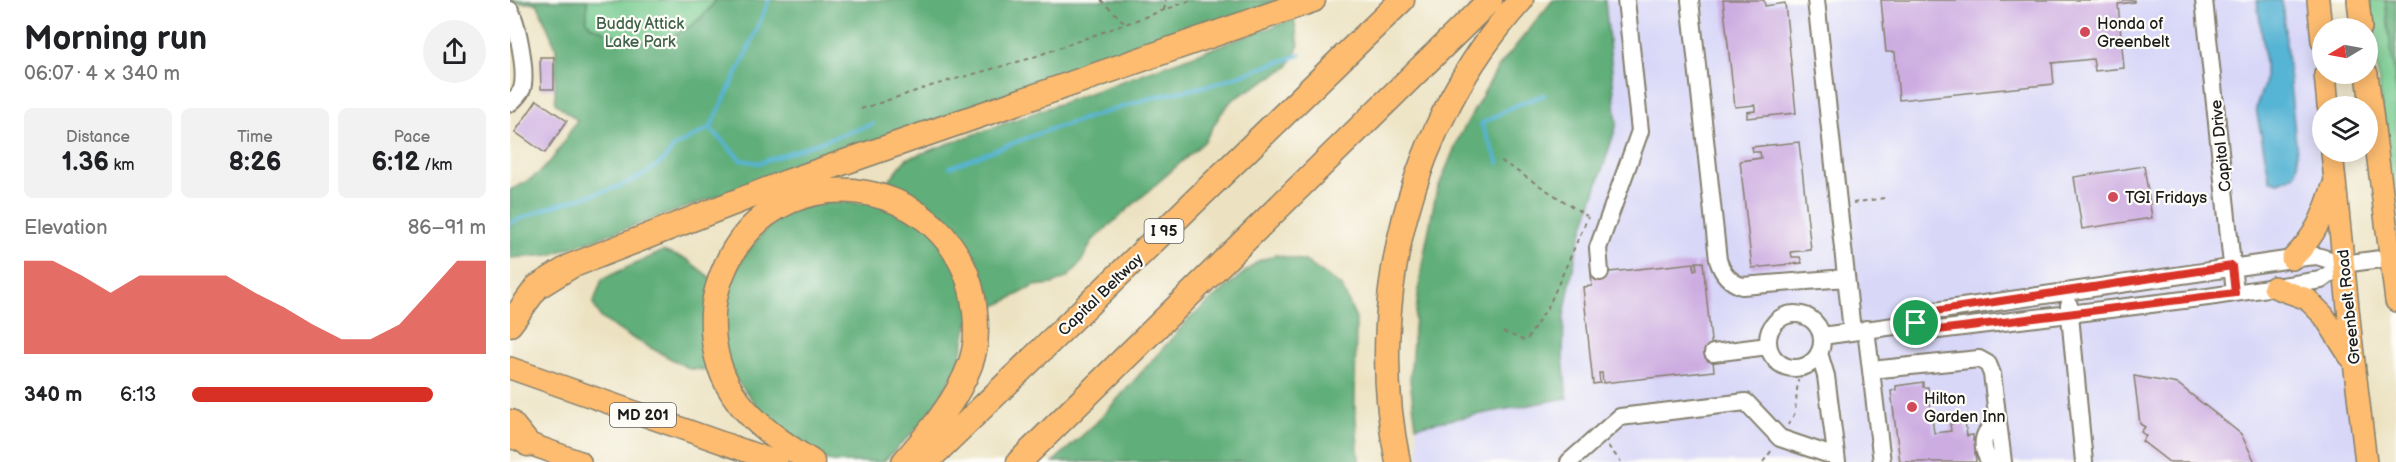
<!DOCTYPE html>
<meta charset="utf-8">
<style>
:root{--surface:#fff;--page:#f2f2f2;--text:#202124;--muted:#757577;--accent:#d93025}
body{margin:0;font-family:"Balsamiq Sans",sans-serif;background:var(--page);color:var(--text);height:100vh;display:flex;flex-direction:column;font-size:22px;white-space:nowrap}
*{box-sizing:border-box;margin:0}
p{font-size:20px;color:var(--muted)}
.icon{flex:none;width:33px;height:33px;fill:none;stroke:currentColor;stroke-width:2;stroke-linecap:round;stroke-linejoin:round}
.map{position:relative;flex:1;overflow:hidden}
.side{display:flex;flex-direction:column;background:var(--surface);width:510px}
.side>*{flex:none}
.needle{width:39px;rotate:260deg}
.tools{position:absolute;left:1802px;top:18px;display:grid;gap:12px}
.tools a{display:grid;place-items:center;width:66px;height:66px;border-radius:50%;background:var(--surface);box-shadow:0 3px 15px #0003;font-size:30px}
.pin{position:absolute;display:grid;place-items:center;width:51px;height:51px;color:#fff;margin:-26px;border:3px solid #fff;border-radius:50%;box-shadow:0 2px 6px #0007}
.round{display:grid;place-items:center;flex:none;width:63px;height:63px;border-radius:32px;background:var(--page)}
.headline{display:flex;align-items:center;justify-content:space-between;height:102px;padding:0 24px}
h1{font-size:33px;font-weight:700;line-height:45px}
.stats{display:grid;grid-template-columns:repeat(3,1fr);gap:9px;height:102px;padding:6px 24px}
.stats div{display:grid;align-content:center;border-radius:9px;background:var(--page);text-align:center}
.stats b{font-size:26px;font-weight:700}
.stats small{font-size:16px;font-weight:400}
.stats p{font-size:16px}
.chart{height:168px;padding:12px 24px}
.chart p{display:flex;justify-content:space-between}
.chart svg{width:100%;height:108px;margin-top:6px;fill:var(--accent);opacity:.7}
ul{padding:0 24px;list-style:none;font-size:20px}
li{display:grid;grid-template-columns:96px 72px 1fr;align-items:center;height:45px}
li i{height:15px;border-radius:8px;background:var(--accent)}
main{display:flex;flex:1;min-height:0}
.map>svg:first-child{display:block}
.built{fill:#d8d7f8}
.green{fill:#76ca8e;stroke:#497355;stroke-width:1.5}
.forest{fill:#60ae79;stroke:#3e654a;stroke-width:1.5}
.water{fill:#56b4d4;stroke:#396878;stroke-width:1.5}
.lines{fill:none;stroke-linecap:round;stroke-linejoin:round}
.stream{stroke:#56b4d4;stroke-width:4}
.building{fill:#cdade1}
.minor-casing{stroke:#847f6e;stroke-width:20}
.major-casing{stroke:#847f6e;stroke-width:24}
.highway-casing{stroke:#847f6e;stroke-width:27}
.path{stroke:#847f6e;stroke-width:2;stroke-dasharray:4.5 4.5;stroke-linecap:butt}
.minor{stroke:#fff;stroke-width:16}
.major{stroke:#fdbc6f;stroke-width:21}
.highway{stroke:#fdbc6f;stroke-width:24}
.route-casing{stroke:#fff;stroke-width:12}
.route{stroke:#d93025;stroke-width:8}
.poi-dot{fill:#d1495b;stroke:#fdfcf7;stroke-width:2}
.labels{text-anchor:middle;stroke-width:4.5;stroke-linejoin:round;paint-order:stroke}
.shield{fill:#fdfcf7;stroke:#605f5e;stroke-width:1.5}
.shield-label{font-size:15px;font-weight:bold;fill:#1c1c1c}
.park-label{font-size:16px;fill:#40624a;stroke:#fdfcf7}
.poi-label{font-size:16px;fill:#1c1c1c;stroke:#fdfcf7;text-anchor:start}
.street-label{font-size:16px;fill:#1c1c1c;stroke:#fdfcf7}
</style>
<main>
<section class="side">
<div class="headline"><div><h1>Morning run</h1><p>06:07 · 4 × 340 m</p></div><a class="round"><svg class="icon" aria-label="share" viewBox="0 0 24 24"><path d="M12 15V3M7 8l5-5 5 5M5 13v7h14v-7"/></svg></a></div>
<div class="stats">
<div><p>Distance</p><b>1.36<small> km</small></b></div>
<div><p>Time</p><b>8:26</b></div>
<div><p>Pace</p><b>6:12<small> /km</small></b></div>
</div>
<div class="chart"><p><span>Elevation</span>86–91 m</p>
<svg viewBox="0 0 160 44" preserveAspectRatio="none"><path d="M0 44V6L10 6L20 12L30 19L40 12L50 12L60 12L70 12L80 19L90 25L100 32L110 38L120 38L130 32L140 19L150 6L160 6V44z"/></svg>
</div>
<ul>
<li><b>340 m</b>6:13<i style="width:82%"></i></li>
</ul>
</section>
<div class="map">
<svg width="1886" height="462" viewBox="0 0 1886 462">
<rect width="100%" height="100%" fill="#fdfcf7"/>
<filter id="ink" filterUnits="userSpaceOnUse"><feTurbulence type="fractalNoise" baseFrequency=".0167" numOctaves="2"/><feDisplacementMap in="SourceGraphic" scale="12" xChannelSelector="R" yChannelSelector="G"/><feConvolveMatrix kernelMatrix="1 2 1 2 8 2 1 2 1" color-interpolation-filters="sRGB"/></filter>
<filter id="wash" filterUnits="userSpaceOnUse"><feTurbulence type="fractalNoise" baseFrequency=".008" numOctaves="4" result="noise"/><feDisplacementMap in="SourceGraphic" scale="24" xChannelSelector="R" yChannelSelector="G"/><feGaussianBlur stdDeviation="1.35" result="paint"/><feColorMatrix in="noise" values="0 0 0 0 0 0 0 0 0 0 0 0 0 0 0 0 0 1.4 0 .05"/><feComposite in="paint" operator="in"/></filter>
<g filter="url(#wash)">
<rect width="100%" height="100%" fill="#ece2c1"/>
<!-- built -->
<path class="built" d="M1095,0h713l4,41v111l44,310h-946l-4,-36 151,-28 -4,-40 1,-43 13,-67 40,-124z"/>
<!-- green -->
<path class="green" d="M20,0h202l-87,67z
M1860,0h26v232l-4,-31z"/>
<!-- forest -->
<path class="forest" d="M0,0h77v21l4,5c15,5 33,15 50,16 31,1 58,-18 75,-42h565l-731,255 -40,3v-68c40,-18 45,-35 67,-70l-22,-17 1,-55 -19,-45h-27z
M1043,0h52l12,124 -40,124 -13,67 -1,43 4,40 -151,28 -6,-45 4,-54 8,-63 14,-71 23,-56 38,-68z
M1875,0h11v91z
M784,19l5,26 -11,22 -56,33 -12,15 -16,27 -111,98 -13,24 -12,13 -15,7 -19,2 -36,19 -30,18 -9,42 -30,51 -46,46h-50l-14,-5 -44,-29 -46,-57 -39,-2 -65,-35 -24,-16 -8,-14 9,-25 61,-28 23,8 38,29c23,-38 48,-80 97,-85 13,-2 28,0 42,0l27,-24 16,-20z
M766,255l29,6 37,26 14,32 -1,86 4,57h-306l43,-39 94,-105 68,-57z"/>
<!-- water -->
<path class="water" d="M1747,0h24l2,12 15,152 -3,11 -16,7 -9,-1 -14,-72c1,-11 9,-20 9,-32 1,-25 -5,-52 -8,-77z"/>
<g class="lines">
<!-- stream -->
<path class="stream" d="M200,128l31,32 18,3 114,-39
M989,163l-18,-39 33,-18 30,-11
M440,167l98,-37 106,-33 57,-12 89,-30
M0,223l40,-16 68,-20 27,-13 19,-14 10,-13 36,-19 35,-71 24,-57"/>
</g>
<g id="blocks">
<!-- building -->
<path class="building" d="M1213,0h41l1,6 20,-3 11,110 -49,5v-6l8,-1v-6l-20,2z
M1371,0h253v2l-16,2 6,64 -29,3 -2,-12 -41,4 2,21 -155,16 -4,-48h-9z
M30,57h14v32h-13z
M27,100l30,21 -22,32 -30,-21z
M1289,142l12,108 -20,2 1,5h8l2,6 -50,5 -12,-107 21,-3 -1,-6h-7l-1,-5z
M1634,166l8,52 -70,11 -8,-52z
M1186,262h7l11,109 -111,12 -1,-10h-3l1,10 -7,1 -10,-97 9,-1 -1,-12 103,-11v7l3,-1z
M1624,376l44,8 63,50 14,28h-86l-27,-21 4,-5 -5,-4 4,-5 -5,-3z
M1413,382v5h5l6,46 17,-2 -1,-7 15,-2 2,14 6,-1v6l18,-4 2,15 -16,3 -2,-2 1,9h-76l-9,-71 5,-1v-4z"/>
</g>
</g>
<g filter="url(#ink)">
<use href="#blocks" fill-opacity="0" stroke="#847f6e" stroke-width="1.5"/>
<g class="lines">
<defs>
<path id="minor" d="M1180,0l28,260c4,13 11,22 24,26l104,-8
M1306,0l36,331
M1694,0l31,293
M0,10c8,15 17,63 12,79 -3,6 -7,10 -12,14
M1090,272l-2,-24 42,-117 -14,-131
M1559,305l15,157
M1258 341a27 27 0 1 1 54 0a27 27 0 1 1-54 0Z
M1406,323l12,-11 378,-55 11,-1 26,8 53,-7
M1356,329l16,133
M1312,336l94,-13 14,8 278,-34 113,-17 22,-16
M1203,353l55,-7
M1309,353l7,23 11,86
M1361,370l108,-11 9,5 4,10 11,88
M1059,462l51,-45 126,-15 34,36 47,16 9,-1
M1480,462c-10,-15 -9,-31 8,-38"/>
<path id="major" d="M1808,0l4,41
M1848,0l3,28
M1815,74l3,32
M1857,74l29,227
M1822,152l19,185 15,125
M1782,259c24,-23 31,-43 41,-73
M1764,287l33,12 17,17 26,41
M0,368l267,94
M3,438l67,24"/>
<path id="highway" d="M0,324l27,-37 34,-21 216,-84 526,-182
M0,422l18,22
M302,462c-59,-37 -103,-73 -99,-149 1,-20 8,-38 17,-56 59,-108 221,-77 243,41 4,22 5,46 -3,67 -14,37 -41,68 -66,97
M416,462l476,-462
M509,462l471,-462
M888,462c-34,-161 12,-339 123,-462"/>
</defs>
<!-- minor casing -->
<use href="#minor" class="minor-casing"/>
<!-- major casing -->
<use href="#major" class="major-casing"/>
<!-- highway casing -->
<use href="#highway" class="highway-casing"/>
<!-- path -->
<path class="path" d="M591,0l24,23
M654,10l2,-10
M351,109l73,-24 94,-26 164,-59
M991,161l86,55
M1343,203l31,-5
M993,332l23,9 23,-36 39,-88
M1278,425l7,-12 3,-34
M1098,446l13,16
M1253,462l9,-12"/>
<!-- minor -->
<use href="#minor" class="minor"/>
<!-- major -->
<use href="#major" class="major"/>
<!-- highway -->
<use href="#highway" class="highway"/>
</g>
</g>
<g class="lines" filter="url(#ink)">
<defs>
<path id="route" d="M1722,266l3,27 -305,38 -14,-8 12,-11z"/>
</defs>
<!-- route casing -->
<use href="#route" class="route-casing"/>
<!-- route -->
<use href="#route" class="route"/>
</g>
<!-- markers -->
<g class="poi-dot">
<circle cx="1575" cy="32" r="6"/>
<circle cx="1603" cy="197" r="6"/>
<circle cx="1402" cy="407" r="6"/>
</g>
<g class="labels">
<!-- shield labels -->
<g class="shield">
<rect x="634.5" y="219" width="39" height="24" rx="4.5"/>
<rect x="100" y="403" width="66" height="24" rx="4.5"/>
</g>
<g class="shield-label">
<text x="654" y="236">I 95</text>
<text x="133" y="420">MD 201</text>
</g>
<!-- park labels -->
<g class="park-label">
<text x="130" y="29">Buddy Attick<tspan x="130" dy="18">Lake Park</tspan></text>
</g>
<!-- poi labels -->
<g class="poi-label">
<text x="1587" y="29">Honda of<tspan x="1587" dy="18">Greenbelt</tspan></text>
<text x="1615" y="203">TGI Fridays</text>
<text x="1414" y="404">Hilton<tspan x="1414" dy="18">Garden Inn</tspan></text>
</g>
<!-- street labels -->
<g class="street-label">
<text transform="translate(1710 146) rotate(-96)" y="6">Capitol Drive</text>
<text transform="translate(590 294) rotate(-44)" y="6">Capital Beltway</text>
<text transform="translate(1838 307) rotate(-96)" y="6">Greenbelt Road</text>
</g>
</g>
</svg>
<div class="tools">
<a><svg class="needle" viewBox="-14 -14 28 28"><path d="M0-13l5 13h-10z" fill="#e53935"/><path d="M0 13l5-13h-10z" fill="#757577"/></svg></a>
<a><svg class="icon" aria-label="layers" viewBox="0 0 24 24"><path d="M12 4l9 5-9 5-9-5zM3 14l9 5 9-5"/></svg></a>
</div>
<div class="pin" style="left:1406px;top:323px;background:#1e9e55"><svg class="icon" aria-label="arrive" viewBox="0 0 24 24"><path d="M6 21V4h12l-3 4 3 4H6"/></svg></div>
</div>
</main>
